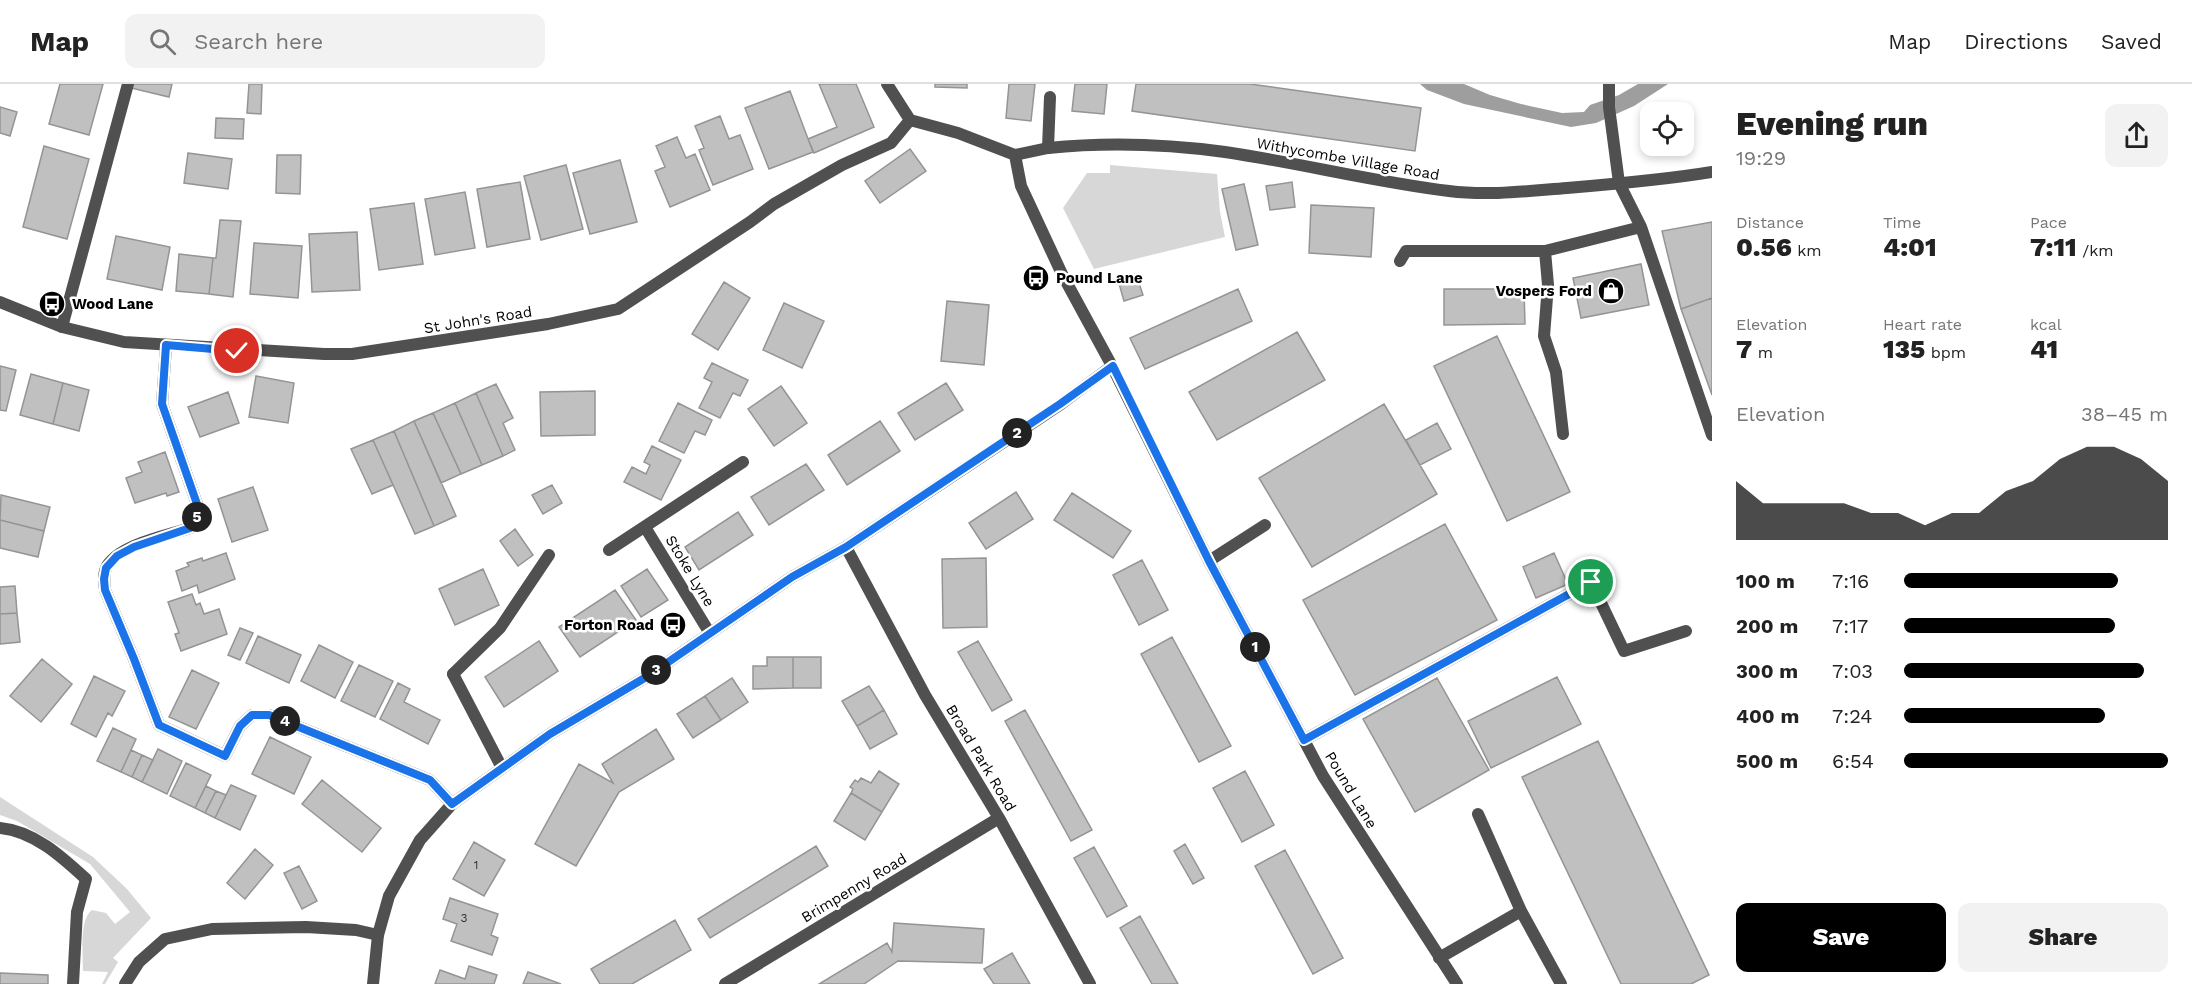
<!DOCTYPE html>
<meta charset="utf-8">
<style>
:root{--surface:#fff;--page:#f2f2f2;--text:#222;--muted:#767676;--line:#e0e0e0;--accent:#000}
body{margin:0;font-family:"Work Sans",sans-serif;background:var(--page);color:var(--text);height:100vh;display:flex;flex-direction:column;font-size:22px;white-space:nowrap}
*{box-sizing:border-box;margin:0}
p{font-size:20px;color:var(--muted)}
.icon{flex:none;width:33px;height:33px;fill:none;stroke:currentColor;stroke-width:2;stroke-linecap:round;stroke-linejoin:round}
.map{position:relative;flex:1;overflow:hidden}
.details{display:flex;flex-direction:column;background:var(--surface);width:480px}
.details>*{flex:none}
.controls{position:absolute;left:1640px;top:18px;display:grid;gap:12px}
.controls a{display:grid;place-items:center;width:54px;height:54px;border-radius:12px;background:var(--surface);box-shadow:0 3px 9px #0003;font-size:30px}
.pin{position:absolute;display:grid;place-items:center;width:51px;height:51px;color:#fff;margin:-26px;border:3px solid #fff;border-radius:50%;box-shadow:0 2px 6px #0007}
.km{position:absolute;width:30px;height:30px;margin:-15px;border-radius:50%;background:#222;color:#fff;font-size:16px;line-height:30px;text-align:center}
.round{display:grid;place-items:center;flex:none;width:63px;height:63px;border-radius:12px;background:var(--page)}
.overview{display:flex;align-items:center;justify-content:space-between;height:102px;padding:0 24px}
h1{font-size:33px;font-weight:800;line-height:45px}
.stats{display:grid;grid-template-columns:repeat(3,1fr);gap:9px;height:102px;padding:6px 24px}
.stats div{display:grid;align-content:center}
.stats b{font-size:26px;font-weight:800}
.stats small{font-size:16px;font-weight:400}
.stats p{font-size:16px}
.chart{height:168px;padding:12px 24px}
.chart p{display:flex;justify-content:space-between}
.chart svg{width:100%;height:108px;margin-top:6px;fill:var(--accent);opacity:.7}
.cta{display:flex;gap:12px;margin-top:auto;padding:12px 24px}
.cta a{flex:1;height:69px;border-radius:12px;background:var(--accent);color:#fff;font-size:24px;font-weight:800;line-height:69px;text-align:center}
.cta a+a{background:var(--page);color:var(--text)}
ul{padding:0 24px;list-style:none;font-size:20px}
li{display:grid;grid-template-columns:96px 72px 1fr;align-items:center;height:45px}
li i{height:15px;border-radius:8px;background:var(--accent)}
header{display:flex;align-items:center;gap:36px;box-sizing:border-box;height:84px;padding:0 30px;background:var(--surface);border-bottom:2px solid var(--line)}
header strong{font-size:28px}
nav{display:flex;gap:33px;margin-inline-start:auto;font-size:21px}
.search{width:420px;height:54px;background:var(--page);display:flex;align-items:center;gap:15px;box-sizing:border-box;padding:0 21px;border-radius:12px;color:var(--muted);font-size:22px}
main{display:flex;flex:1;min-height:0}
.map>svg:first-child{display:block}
.green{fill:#d7d7d7}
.water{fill:#9e9e9e}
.building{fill:#c0c0c0;stroke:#949494;stroke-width:1.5}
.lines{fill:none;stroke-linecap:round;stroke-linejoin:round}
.service{stroke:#505050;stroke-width:12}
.minor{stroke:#505050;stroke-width:12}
.tertiary{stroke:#505050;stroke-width:12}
.route-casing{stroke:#fff;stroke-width:12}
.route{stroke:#1a73e8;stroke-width:8}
.labels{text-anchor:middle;stroke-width:5;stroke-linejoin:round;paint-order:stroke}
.number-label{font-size:12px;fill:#303030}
.street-label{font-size:15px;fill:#000;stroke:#fff}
.poi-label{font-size:15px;font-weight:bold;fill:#000;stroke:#fff;text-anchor:start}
</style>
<header>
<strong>Map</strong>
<div class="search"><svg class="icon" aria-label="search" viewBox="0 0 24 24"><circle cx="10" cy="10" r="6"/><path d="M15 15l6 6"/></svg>Search here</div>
<nav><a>Map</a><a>Directions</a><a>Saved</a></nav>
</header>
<main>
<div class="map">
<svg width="1712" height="900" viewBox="0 0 1712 900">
<rect width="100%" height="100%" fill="#fff"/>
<!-- green -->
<path class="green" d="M1110,81l107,9 3,38 5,25 -131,32 -31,-61 24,-35h23z
M0,713l93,60 34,32 24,29 -38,40 5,4 -13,22h-3l6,-12 -25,-1c0,-16 -4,-52 9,-61l14,3 9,11 15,-12 -40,-48 -73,-43 -17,-6z"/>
<!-- water -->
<path class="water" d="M1420,0h44l26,11 31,9 41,9 22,-1 6,-7 29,-10 19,-11h30l-34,22 -38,17 -25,4 -107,-23 -37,-14z"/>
<!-- building -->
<path class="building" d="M60,0h43l-14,51 -40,-11z
M132,0h40l-3,13 -38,-9z
M249,0h13l-1,30 -14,-1z
M819,0h37l18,43 -60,26 -6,-14 29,-12z
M935,0h32v4l-32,-1z
M1009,0h26l-4,37 -25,-3z
M1075,0h32l-3,30 -32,-3z
M1136,0h114l171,24 -6,43 -283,-40z
M790,7l23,61 -44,17 -24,-61z
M0,23l17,5 -7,24 -10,-3z
M720,32l9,23 11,-4 13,34 -40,16 -14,-35 5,-2 -9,-22z
M216,34l28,1 -1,20 -28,-1z
M677,53l9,21 9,-4 15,36 -40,17 -15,-36 10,-4 -9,-21z
M44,62l45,13 -22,80 -44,-12z
M910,65l16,22 -46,32 -15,-22z
M188,69l44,6 -4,30 -44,-6z
M277,71h24l-1,39 -24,-1z
M620,76l17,62 -47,12 -17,-61z
M566,81l17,64 -42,11 -17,-64z
M520,98l10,57 -43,8 -10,-58z
M1292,98l3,25 -25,3 -4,-24z
M1244,100l14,61 -22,5 -14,-61z
M465,108l10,56 -40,7 -10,-56z
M414,119l9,61 -44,6 -9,-61z
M1311,121l63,3 -3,49 -62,-4z
M220,136l21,1 -8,76 -24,-3 4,-36h3z
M1712,138v76l-31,11 -19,-78z
M357,148l3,58 -48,2 -3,-58z
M116,152l54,11 -8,43 -55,-11z
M254,159l48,3 -4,52 -48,-4z
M179,170l34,4 -4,36 -33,-3z
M1641,180l8,41 -68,13 -8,-40z
M1136,190l7,21 -19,6 -6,-21z
M724,198l26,16 -32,52 -26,-16z
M1238,205l14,32 -107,48 -15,-31z
M1444,205h80l1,35 -81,1z
M1712,214v97l-31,-86z
M947,217l42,4 -5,60 -43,-4z
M784,219l40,18 -22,47 -39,-18z
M1297,248l28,48 -108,60 -28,-48z
M1497,252l73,156 -63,29 -73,-155z
M712,279l36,17 -8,16 -7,-3 -13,25 -21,-10 13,-26 -8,-4z
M0,282l16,4 -10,41 -6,-1z
M31,290l32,9 -10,41 -33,-9z
M256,292l38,7 -6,40 -39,-6z
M63,299l26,7 -10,41 -26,-7z
M946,299l17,27 -48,30 -17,-27z
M496,300l17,34 -10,5 12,27 -12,6 -27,-63z
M781,302l26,37 -33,23 -26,-37z
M595,307v44l-54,1 -1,-44z
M228,308l11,31 -39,14 -12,-30z
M476,309l27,63 -21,9 -27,-62z
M455,319l27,62 -21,9 -28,-61z
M678,319l34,17 -7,15 -10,-4 -11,22 -25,-12z
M1384,320l53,90 -125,73 -53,-89z
M433,329l28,61 -20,9 -27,-62z
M414,337l42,95 -22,10 -40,-95z
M880,337l20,30 -53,34 -19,-30z
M1437,339l14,26 -31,16 -14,-25z
M394,347l40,95 -19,8 -42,-94z
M373,356l20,45 -21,9 -21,-45z
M652,362l29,14 -20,40 -37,-18 8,-15 14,7 4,-9 -6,-3z
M165,368l14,40 -12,4 -1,-3 -31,10 -9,-25 16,-6 -4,-10z
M806,380l18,26 -55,35 -18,-28z
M552,401l10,18 -19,11 -11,-19z
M253,403l15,43 -36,12 -14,-43z
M1016,408l17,27 -47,30 -17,-26z
M1072,409l59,38 -18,27 -59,-38z
M1,411l49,12 -6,24 -44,-11z
M738,428l15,23 -54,35 -14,-23z
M0,436l44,11 -6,26 -38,-9z
M1445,440l52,96 -142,75 -52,-95z
M515,445l18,26 -15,11 -18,-25z
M226,469l9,26 -36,14 -2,-8 -15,6 -6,-20 13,-5 -2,-3 15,-5 1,3z
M1554,469l14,31 -32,14 -13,-31z
M986,474l1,69 -44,1 -1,-69z
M1142,476l26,50 -29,15 -26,-50z
M483,485l16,36 -44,20 -16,-36z
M647,485l21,31 -27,17 -20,-31z
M15,502l2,27 -17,1v-27z
M615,506l21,30 -56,37 -21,-30z
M192,510l4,11 4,-2 4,11 15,-5 8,25 -46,17 -6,-17 4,-1 -11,-31z
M17,529l3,29 -20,2v-30z
M240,544l13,5 -13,27 -12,-5z
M258,552l43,19 -12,28 -43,-20z
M1172,553l59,109 -32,16 -58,-108z
M539,557l19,30 -54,36 -19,-30z
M978,557l34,59 -20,11 -34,-59z
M319,561l34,17 -18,36 -34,-17z
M767,573h26v31l-40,1v-23h14z
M793,573h28v31h-28z
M42,575l30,25 -31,38 -31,-26z
M359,581l34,16 -18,36 -34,-16z
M192,586l27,13 -23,46 -27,-12z
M94,592l31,15 -13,25 -4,-3 -12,24 -25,-13z
M1557,593l24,47 -90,44 -23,-47z
M732,594l16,24 -27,18 -16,-24z
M1437,594l52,92 -74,42 -52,-93z
M398,599l12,6 -6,13 36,18 -12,24 -48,-25z
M869,602l15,24 -27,16 -15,-25z
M705,612l16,24 -28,18 -16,-24z
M884,626l13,24 -27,15 -13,-23z
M1025,626l67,120 -21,11 -66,-120z
M113,644l23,11 -15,33 -24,-11z
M656,645l18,30 -55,33 -43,74 -41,-22 44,-80 34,19 -11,-19z
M270,653l41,20 -17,37 -42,-20z
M1598,657l111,234 -18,9h-70l-99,-207z
M158,665l24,12 -15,33 -25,-12z
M131,666l11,5 -10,22 -11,-5z
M142,671l11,5 -11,22 -10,-5z
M186,679l25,12 -16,33 -25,-12z
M879,687l20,13 -17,28 -31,-19 2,-4 -3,-2 5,-7 3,2 3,-4 10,5z
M1245,687l29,54 -32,17 -29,-54z
M322,696l59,48 -19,24 -60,-48z
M231,701l25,11 -16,34 -25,-12z
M206,702l10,5 -11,22 -10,-5z
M216,707l10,4 -11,23 -10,-5z
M851,709l31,19 -17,28 -31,-19z
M474,758l31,18 -21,36 -31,-17z
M1185,760l19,34 -11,6 -19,-33z
M816,762l12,20 -118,72 -12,-19z
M1094,763l33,59 -20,11 -33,-59z
M255,765l18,16 -28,34 -18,-16z
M1285,766l58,108 -30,16 -58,-108z
M299,782l18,35 -15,8 -18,-36z
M450,814l48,16 -7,21 7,3 -6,17 -41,-14 6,-17 -14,-5z
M1140,832l38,68h-26l-32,-56z
M675,836l16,30 -59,34h-32l-9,-15z
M894,839l90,6 -2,34 -84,-2 -34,23h-45l68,-41 5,9z
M1012,869l18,31h-36l-10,-15z
M469,882l28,9 -3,9h-59l5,-14 25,9z
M528,888l33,12h-38z
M0,889l48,2v9h-48z"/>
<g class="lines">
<!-- service -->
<path class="service" d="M1609,0v23l10,76 22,44
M1048,64l2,-51
M1545,167l96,-24 71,208
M1400,177l6,-10h139l3,34 -4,51 12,36 7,62
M62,243l66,-243
M1209,477l56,-36
M453,590l47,-46 49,-73
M1304,656l287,-158 33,69 62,-20
M1478,730l43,97
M0,744c34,3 62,29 86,51l-9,33 -4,72
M1439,874l82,-47 40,73"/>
<!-- minor -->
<path class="minor" d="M1015,71l33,-7
M166,262l-4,58 35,100v13l-7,11c-24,8 -69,16 -83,38 -4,7 -3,16 -2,24l29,69 25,66 66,31 15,-30 12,-11h17l161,65 22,24
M645,443l64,105
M846,463l79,148 74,123 91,166
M609,466l134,-88
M453,590l49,94
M125,900l14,-22 26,-23 47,-10 94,-2 50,3 22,5
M725,900l274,-166"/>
<!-- tertiary -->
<path class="tertiary" d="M887,0l23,36
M910,36l48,13 57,22 6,31 41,88 50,92 97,195 114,215 134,208
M1048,64c59,-6 118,-4 177,4 75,11 149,30 224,39 39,5 79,0 118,-3 49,-4 97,-8 145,-16
M0,218l62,25 62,15 200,12h28l196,-30 70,-15 132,-87 24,-18 68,-39 49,-22 19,-23
M373,900l5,-49 11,-39 31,-56 32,-36 98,-70 98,-58 144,-99 54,-30 215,-143 51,-38"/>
</g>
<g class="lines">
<defs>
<path id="route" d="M237,267l-71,-6 -4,59 35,100v13l-7,11 -56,19 -17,9 -11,12 -2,11 1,11 29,69 25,66 66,31 15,-30 12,-11h17l161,65 22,24 98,-70 98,-58 144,-99 54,-30 214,-143 53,-38 96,195 95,179 287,-158"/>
</defs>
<!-- route casing -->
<use href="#route" class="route-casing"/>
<!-- route -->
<use href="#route" class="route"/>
</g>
<!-- icons -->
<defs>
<symbol id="bus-disc" viewBox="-11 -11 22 22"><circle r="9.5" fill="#000" stroke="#fff"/><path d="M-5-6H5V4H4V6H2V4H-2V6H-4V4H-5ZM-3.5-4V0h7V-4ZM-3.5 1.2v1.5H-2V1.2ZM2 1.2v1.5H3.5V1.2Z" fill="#fff"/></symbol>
<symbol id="shop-disc" viewBox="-11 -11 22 22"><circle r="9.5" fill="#000" stroke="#fff"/><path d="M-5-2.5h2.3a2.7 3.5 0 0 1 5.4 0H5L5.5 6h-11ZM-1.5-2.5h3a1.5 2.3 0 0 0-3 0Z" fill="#fff"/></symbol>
</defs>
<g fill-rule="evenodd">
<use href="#bus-disc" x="1021" y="179" width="30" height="30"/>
<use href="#shop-disc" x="1596" y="192" width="30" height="30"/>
<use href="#bus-disc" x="37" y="205" width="30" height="30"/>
<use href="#bus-disc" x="658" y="526" width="30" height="30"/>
</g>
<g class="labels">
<!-- number labels -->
<g class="number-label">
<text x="476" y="785">1</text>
<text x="464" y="838">3</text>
</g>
<!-- street labels -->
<g class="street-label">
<text transform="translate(1348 75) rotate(10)" y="5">Withycombe Village Road</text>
<text transform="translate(478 236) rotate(-9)" y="5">St John's Road</text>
<text transform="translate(690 487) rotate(59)" y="5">Stoke Lyne</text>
<text transform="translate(981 674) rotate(59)" y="5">Broad Park Road</text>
<text transform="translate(1351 706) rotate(59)" y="5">Pound Lane</text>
<text transform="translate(854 804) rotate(-31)" y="5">Brimpenny Road</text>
</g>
<!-- poi labels -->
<g class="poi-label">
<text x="1056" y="199">Pound Lane</text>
<text x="1592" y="212" text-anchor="end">Vospers Ford</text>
<text x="72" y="225">Wood Lane</text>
<text x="654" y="546" text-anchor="end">Forton Road</text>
</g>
</g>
</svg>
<div class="controls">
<a><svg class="icon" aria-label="locate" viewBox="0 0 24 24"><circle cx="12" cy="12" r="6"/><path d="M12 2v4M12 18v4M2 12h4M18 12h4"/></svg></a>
</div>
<div class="pin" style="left:1591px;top:498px;background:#1e9e55"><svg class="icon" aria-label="arrive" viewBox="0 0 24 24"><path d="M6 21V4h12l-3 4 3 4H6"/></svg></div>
<div class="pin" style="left:237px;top:267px;background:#d93025"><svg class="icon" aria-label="check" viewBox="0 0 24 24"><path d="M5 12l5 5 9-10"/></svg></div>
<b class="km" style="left:1255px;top:563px">1</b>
<b class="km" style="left:1017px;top:349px">2</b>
<b class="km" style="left:656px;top:586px">3</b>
<b class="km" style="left:285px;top:637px">4</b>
<b class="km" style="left:197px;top:433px">5</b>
</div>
<section class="details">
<div class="overview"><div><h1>Evening run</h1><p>19:29</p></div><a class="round"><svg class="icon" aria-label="share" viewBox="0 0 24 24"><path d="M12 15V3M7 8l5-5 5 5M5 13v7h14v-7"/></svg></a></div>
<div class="stats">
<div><p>Distance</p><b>0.56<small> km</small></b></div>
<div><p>Time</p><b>4:01</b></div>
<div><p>Pace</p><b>7:11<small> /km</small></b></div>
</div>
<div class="stats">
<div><p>Elevation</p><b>7<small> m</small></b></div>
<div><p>Heart rate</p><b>135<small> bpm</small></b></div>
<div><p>kcal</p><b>41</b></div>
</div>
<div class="chart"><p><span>Elevation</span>38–45 m</p>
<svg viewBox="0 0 160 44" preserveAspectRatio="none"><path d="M0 44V20L10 29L20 29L30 29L40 29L50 33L60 33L70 38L80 33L90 33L100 24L110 20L120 11L130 6L140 6L150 11L160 20V44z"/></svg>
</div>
<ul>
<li><b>100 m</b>7:16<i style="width:81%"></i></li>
<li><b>200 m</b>7:17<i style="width:80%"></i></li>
<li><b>300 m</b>7:03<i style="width:91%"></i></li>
<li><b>400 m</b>7:24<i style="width:76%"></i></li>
<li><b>500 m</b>6:54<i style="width:100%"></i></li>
</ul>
<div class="cta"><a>Save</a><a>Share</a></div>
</section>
</main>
